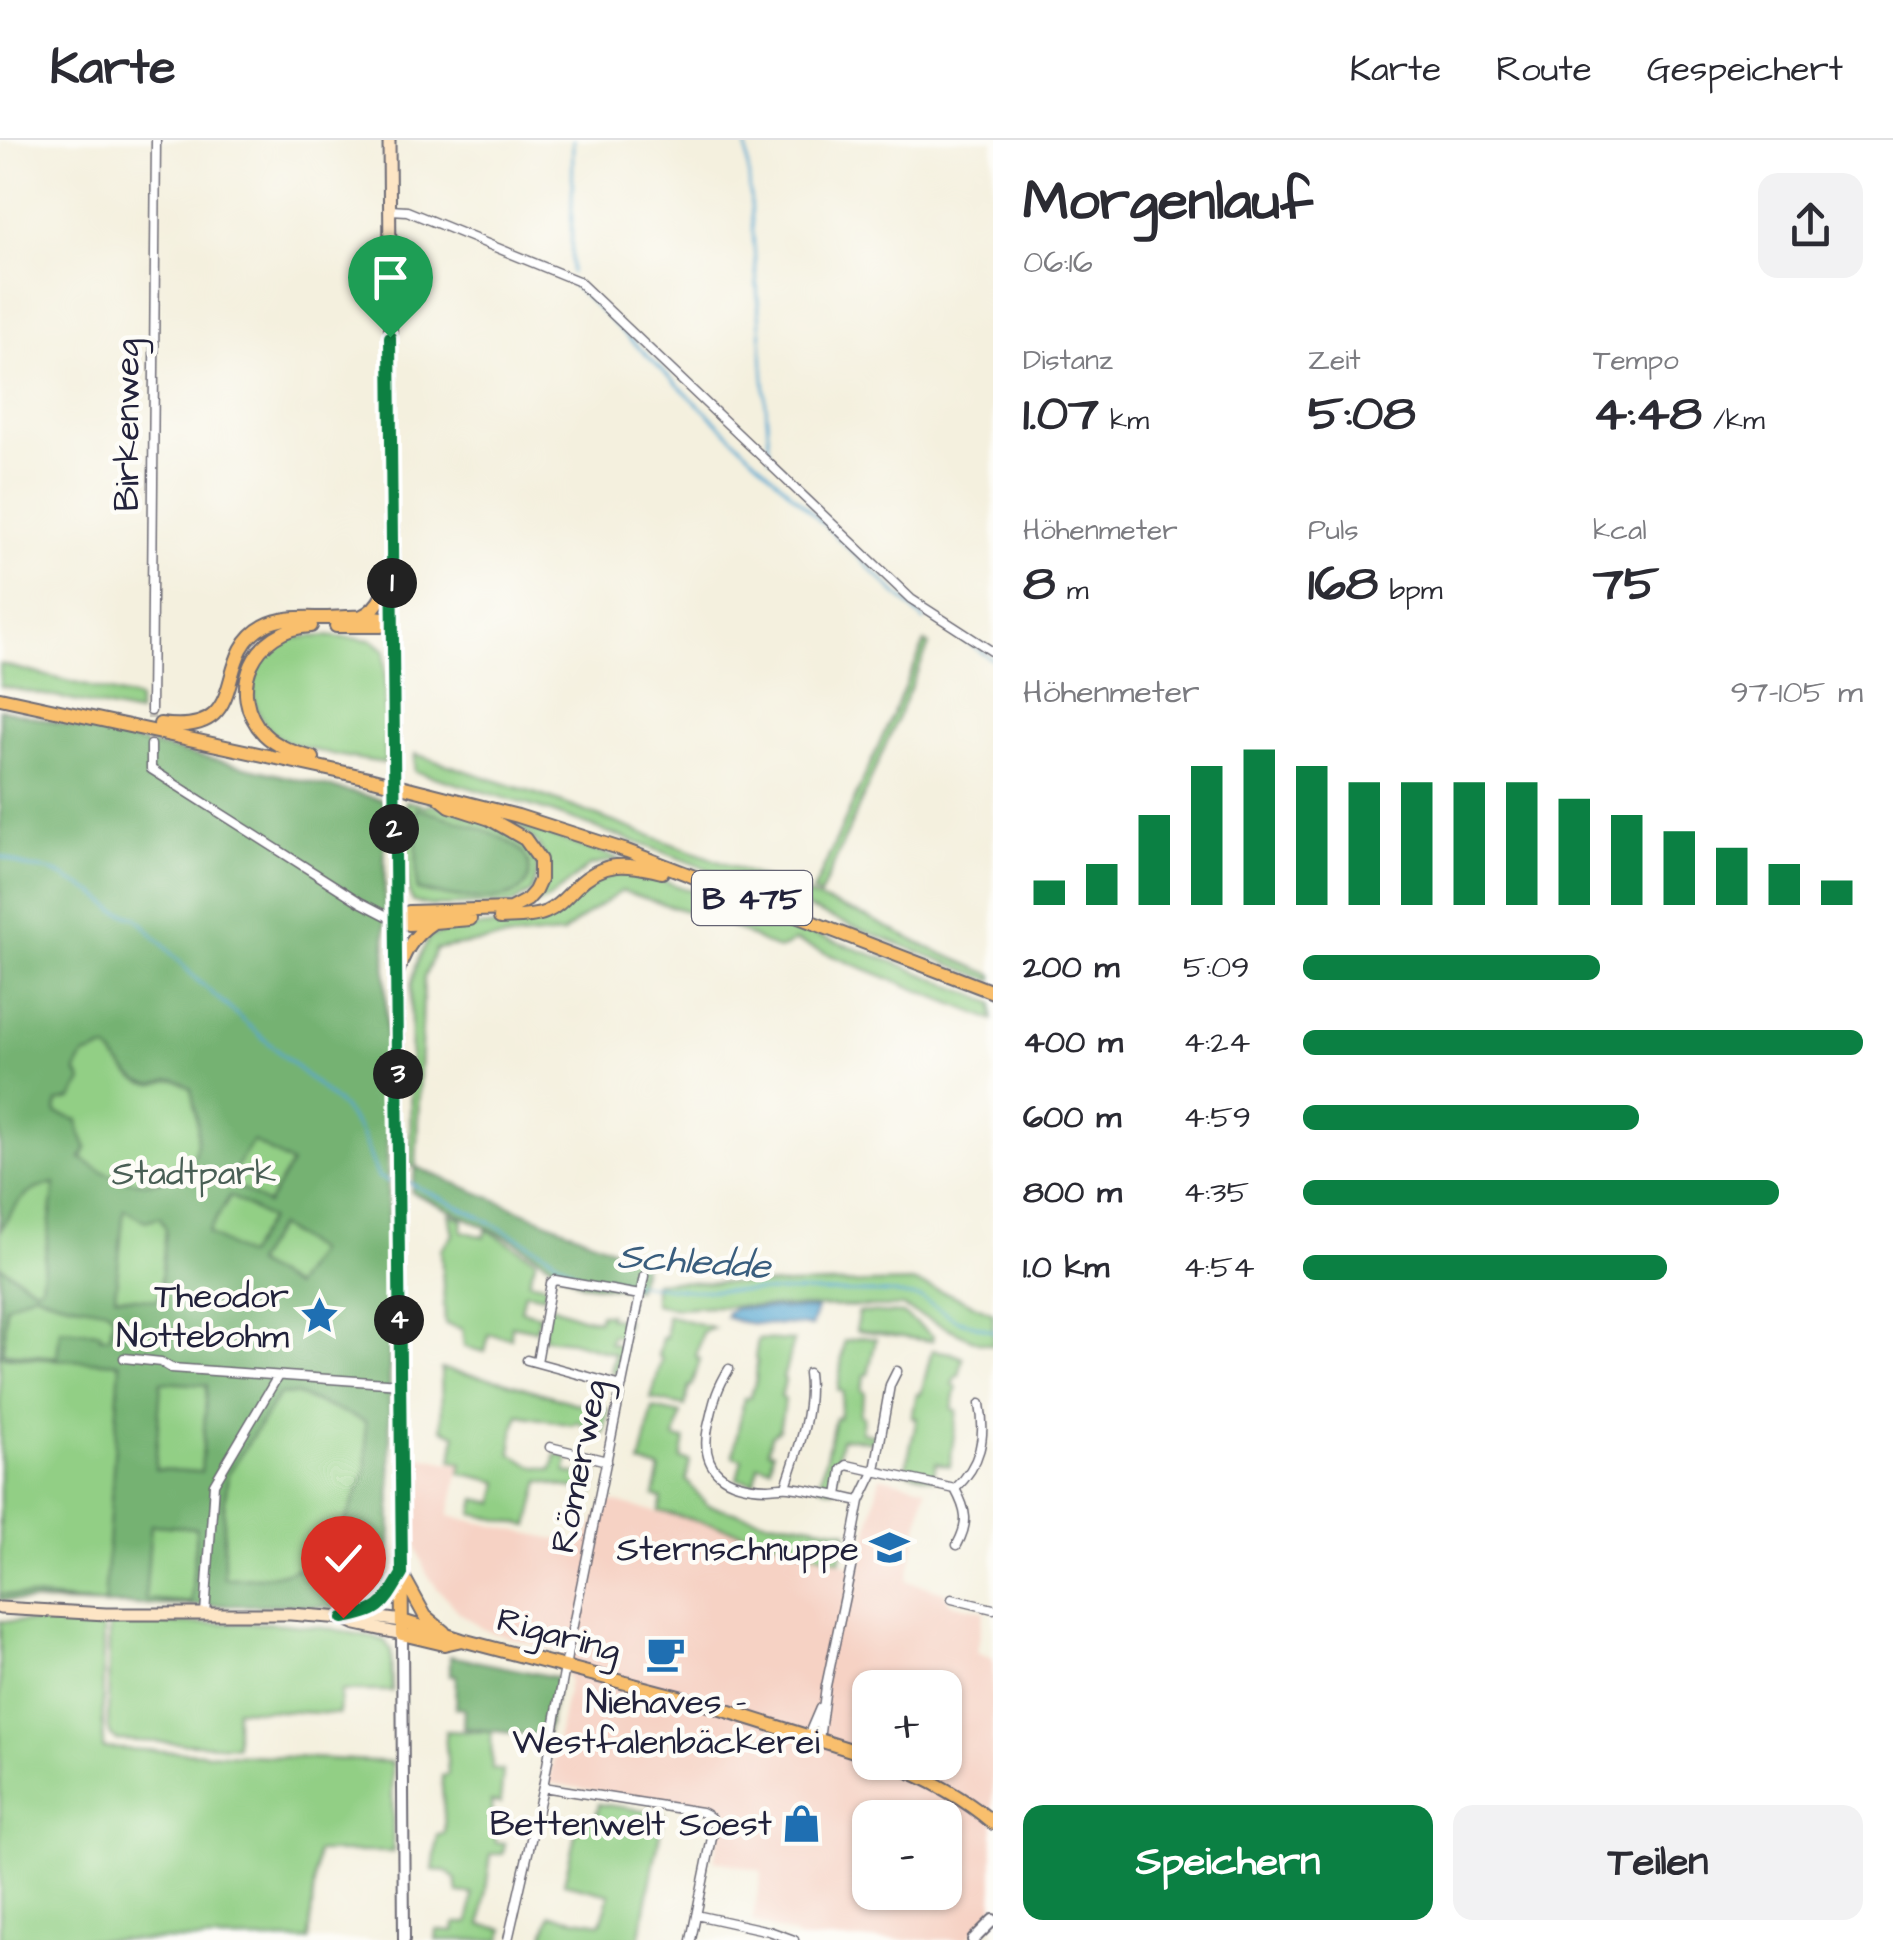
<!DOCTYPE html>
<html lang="de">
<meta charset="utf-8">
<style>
:root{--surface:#fff;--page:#f2f2f3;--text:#2b2b33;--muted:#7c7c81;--line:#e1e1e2;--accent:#0b8043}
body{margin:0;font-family:"Architects Daughter",sans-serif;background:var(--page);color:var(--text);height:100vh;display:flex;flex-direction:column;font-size:38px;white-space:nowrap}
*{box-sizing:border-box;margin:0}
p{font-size:32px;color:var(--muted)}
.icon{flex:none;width:55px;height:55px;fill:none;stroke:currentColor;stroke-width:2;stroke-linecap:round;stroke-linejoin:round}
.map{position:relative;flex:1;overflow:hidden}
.panel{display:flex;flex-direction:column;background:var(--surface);width:900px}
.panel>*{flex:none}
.buttons{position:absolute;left:852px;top:1530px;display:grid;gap:20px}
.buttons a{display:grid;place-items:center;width:110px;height:110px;border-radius:20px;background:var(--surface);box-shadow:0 2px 8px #0004;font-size:50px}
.pin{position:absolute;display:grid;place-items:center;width:85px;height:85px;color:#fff;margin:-102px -42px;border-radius:50% 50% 50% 0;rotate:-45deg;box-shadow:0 0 10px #0007}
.pin .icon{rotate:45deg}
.km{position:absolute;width:50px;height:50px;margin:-25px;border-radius:50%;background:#222;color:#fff;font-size:28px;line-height:50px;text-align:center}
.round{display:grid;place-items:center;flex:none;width:105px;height:105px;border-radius:20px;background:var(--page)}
.headline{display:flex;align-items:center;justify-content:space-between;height:170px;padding:0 30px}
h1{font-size:55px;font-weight:700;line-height:75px}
.stats{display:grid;grid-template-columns:repeat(3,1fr);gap:15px;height:170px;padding:10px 30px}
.stats div{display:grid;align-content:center}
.stats b{font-size:50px;font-weight:700}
.stats small{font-size:28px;font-weight:400}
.stats p{font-size:28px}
.chart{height:280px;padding:20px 30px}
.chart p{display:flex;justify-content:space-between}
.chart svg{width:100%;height:180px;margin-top:10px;stroke:var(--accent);stroke-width:6}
.action{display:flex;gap:20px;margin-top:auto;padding:20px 30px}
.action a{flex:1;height:115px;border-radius:20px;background:var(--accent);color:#fff;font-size:40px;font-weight:700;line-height:115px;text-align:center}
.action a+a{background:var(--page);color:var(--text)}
ul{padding:0 30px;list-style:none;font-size:32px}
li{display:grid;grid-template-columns:160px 120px 1fr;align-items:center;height:75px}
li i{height:25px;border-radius:12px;background:var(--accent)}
header{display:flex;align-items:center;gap:60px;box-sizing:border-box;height:140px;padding:0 50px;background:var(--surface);border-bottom:2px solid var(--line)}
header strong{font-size:48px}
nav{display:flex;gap:55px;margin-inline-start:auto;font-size:35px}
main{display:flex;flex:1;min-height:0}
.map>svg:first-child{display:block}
.built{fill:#f6d2c4;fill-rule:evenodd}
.green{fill:#92cf85;stroke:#5a7860;stroke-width:2.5}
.forest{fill:#75b272;stroke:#4c6a56;stroke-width:2.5;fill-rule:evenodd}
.water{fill:#57a7d1;stroke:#3c6486;stroke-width:2.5}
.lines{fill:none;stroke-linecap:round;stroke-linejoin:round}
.stream{stroke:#57a7d1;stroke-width:2.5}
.minor-tunnel{stroke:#cac7bd;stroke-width:8;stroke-dasharray:8 4;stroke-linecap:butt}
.minor-casing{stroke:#6c6a74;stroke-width:11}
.tertiary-casing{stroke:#6c6a74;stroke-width:14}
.secondary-casing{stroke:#6c6a74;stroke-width:15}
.primary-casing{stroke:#6c6a74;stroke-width:16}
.trunk-casing{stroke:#6c6a74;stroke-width:16}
.minor{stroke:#fff;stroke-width:8}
.tertiary{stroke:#fff;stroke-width:10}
.secondary{stroke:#fde5c5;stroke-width:11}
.primary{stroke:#f9bf6d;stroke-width:12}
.trunk{stroke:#f9bf6d;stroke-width:12}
.trunk-bridge-casing{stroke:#6c6a74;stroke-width:16;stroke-linecap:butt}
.trunk-bridge{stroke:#f9bf6d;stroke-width:12}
.route-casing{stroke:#fff;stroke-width:20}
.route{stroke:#0b8043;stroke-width:12}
.labels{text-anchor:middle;stroke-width:9;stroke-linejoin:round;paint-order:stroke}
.shield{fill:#fdfcf7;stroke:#646373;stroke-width:2.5}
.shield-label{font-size:32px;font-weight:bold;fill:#22223b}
.street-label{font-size:35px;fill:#22223b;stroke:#fdfcf7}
.park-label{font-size:35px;fill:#495f55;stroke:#fdfcf7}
.poi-label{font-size:35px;fill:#22223b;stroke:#fdfcf7;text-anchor:end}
.water-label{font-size:38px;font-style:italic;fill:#3a5e7e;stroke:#fdfcf7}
</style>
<header>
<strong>Karte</strong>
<nav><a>Karte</a><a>Route</a><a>Gespeichert</a></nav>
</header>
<main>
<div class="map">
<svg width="993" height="1800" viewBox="0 0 993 1800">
<rect width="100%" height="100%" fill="#fdfcf7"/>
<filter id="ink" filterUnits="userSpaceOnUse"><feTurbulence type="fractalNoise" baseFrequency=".01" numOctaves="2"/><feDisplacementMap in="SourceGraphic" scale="20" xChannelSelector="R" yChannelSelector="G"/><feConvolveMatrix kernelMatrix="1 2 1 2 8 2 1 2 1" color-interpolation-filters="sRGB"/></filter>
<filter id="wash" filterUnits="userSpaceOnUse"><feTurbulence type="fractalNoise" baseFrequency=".0048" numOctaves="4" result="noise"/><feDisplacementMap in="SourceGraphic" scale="40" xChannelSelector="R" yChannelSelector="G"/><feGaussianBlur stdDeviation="2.25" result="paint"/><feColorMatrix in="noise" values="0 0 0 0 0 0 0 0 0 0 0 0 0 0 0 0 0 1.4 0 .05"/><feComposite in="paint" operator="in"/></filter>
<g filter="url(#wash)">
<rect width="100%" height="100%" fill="#f4f0de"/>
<!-- built -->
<path class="built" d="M411,1315l49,10 -11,51 134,29 23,-45 158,38 96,31 20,-93 46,12 -19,93 37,11 6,11 34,8 -7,42 16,6v254l-27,27h-166l-7,-5 -41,-13 10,-51 -48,-11 9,-48 -175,-29 21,-101 -7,-29 -77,-23 -25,-17 -23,-25 -11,-16 -9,-23 -5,-26zM870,1548h75v74h-75zM870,1678h75v74h-75z"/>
<!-- green -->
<path class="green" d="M324,496l48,4 13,10v113c-25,-3 -87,-13 -107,-26 -30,-20 -37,-75 -1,-94 13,-7 33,-6 47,-7z
M925,502l4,3 -109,251 -7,-4z
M0,524l138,35v15l-138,-28z
M0,569l384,91 7,743 -6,42 -25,23 -51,-3h-204l-105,-5z
M415,614l137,45 315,118 62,31 64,27v6l-327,-128 -115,-41 -137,-41z
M406,661l21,5 2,-2c30,8 103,26 108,63 1,7 -4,17 -5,24l-20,13 -80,2 -19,-4 -5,-11z
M508,681l112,38 -31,7 -40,33 -25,9c26,-16 30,-45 10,-68 -7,-8 -18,-13 -26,-19z
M617,733l27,1 252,89 97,40v17l-198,-79 -16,9 -55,-27 -102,-32 -32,21 -28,22 -69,6 -57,9 -12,29 -8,189 -6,-1 1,-179 5,-22 13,-28 26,-9 79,-4 25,-11 34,-30z
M449,1074l14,5 -1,12 22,6 2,-8 50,30 -7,22 18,4 -3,11 -19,-4 -4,18 19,5 -4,15 -25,-5v13l-22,-4 -4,18 -21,-5 -2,-18 -17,-5 -4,-75 12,-14z
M671,1141l115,4 126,-3 38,12 43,19v32l-15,-3 -76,-35 -193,-1 -33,2 -22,-4v-22z
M548,1165l33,12 17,3 2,-6h9v4l17,2 -4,17 -10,-2 -3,8 14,4 -6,26 -6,-1 4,-18 -44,-13 -28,-3z
M858,1172l45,2 30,22 -1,5 -76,-10z
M667,1175l47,13 -12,4 -6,25 4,2 -8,27h-3l-4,20 -34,-7 11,-40 -4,-3 4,-18h4z
M863,1197l13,2 -8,35 -3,1 -4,15 4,3 -6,22 4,2 -2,15 14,3 -3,7 -20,-4 -11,1 -8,51 -14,-4 16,-68h4l4,-26 -5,-2 6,-49z
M758,1199l36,2 -11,37 2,2 -4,17 4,3 -6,29 -8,7 -3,14 5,2 -3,15 -12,-2 -3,18 -18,-4 5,-20 -9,-3 11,-58h6l6,-18 1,-19 -2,-3z
M932,1210l19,3 12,5 -4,18h-3l-3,9 4,2 -5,22 5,2 -7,55 -14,-3 -3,16 -28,-8 12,-53 -5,-1 5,-23h4z
M441,1229l62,12 71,22 34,6 -4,25 -27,-12 -5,3 -53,-10 -5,13 -3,26 22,12 19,4 4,-16 12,4 -2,14 16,4 4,-14 13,2 -6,29 -53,-12 -11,45 -56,-12 3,-15 19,4 4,-21 -39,-9 2,-10 -10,-2 4,-27 -14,-5z
M653,1268l28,6 -6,24 10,2 -4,19 9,2 -4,19 21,25 58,15 30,2 52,9 -7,30 -71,-22 -110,-28 3,-12 -8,-3 6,-27 -20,-5z
M0,1481l103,3v124l289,14 1,90h-76l-8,88h-309z
M272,1483l46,4 56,10 11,4 6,10 1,40h-51l-2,23 -103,-5v37l-119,-6 -6,-4 -3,-9 1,-103z
M445,1591l46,1 1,37 11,2 -3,32 -9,-1 1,18 4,22 9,1 -2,11h-12l-10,71 23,4 -3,11h-65l1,-10 17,1 1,-8h14l3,-29 -14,-1 -2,-13 -10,-9 -13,-1 5,-35 6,-1c2,-22 -3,-37 -2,-58l6,-2z
M599,1664l65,9 -25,127h-97l9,-25 50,8 9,-29 -46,-11 15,-65 16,2z"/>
<!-- forest -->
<path class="forest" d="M0,569l384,91 7,743 -6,42 -10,18c-28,9 -62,2 -91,2 -95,1 -189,0 -284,-5v-6l104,10 16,-241 -120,-7v-90l35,22 6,-3 14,-101c-29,3 -42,23 -55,47zM102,910h6c10,10 22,30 37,33 21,6 22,-14 46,6 4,20 10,42 4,62 -7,30 -47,36 -72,28 -15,-4 -30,-12 -42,-21l6,-10 -7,-16 -2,-12 -22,-7 1,-11 15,-3 10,-18 -6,-10 8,-15zM253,1001l38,23 -24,40 -39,-23zM230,1056l39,23 -23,37 -38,-23zM124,1069l21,12 15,-4 6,12 -7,71 -44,-4zM278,1086l38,25 -23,36 -39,-24zM34,1152c25,12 49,12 74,18l5,6 -3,20 -10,1v-5l-40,-3 -3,28 -54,-4 3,-47zM161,1242l46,3 -6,87 -46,-3zM295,1254l70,27c0,15 3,32 1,47 -2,9 -7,20 -11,29 -25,70 -61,82 -131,81v-69l4,-35 51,-79zM151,1385l45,3 -5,75 -46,-4z
M416,668c29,9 86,22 107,45 5,6 7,14 6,22 -6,39 -86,21 -112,15z
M416,1027l212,88 13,4 2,9 -7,22 -55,-6 -68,-44 -102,-48z
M450,1516l109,22 -13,58 -83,-8 1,-19 -9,-1 1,-33h-6z"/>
<!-- water -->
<path class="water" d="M736,1168l81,1 -6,18c-28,-6 -58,2 -85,-10l1,-5z"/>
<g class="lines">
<!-- stream -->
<path class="stream" d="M746,0l24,319
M571,133l2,-133
M571,143l354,338
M937,481l56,39
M0,716l29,12 19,2 14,6 34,18 19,16 22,8 60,62 145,127 19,26 17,44 11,5
M407,1042l73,35 66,36 37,24 105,13 204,3 29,5 34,21 38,12"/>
</g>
</g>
<g filter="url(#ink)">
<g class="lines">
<!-- minor-tunnel -->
<path class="minor-tunnel" d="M151,571v34"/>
<defs>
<path id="minor" d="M390,70l17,1 171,70 333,318 82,53
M151,571l5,-571
M151,605v24l209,133 27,14 7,1
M124,1218l37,4 10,6 229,16
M527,1220l95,26
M537,1222l14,-79 4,-3 85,15
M729,1229c-14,23 -15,33 -21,58 -9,45 19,60 59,61 8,0 15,-2 23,-1 24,3 47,9 70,14
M550,1307l57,14
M786,1346c12,-36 27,-74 22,-113
M955,1349c26,-25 31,-51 25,-85
M838,1356l4,-27 5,-4 108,24c12,22 14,34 2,56
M952,1459l41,10
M205,1474l9,-130 64,-108
M808,1596l12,-28
M819,1600l7,-54 25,-118v-20l9,-47 15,-31 15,-85 7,-14
M543,1647l158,25c9,4 12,6 13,16l-23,112
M696,1775l73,16 25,9
M508,1800l35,-153 27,-147 74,-364"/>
<path id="tertiary" d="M402,1494l2,306
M973,1800l20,-20"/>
<path id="secondary" d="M389,0l4,481
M0,1468l106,6h184l53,4 16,-3 43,6
M363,1474c21,-5 28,-22 38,-39
M343,1478l13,6 46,10"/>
<path id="primary" d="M393,481l9,1013 42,10 18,-4
M403,1436l22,40 19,16
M402,1481l60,19 240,63 168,53
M887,1622c38,15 75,34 106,61"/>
<path id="trunk" d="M362,476c20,-9 25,-30 30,-51
M311,486c-56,2 -87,65 -47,108 13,13 32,19 49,24
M336,486h45l12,-5
M0,558l369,80
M160,584c95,13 50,-69 104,-98 18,-10 40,-8 60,-8 22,0 47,-5 69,3
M424,652l94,24 109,35 366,141
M394,777l15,-5 101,-3 17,-9 8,-9 5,-11v-20l-15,-21 -35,-20 -40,-13 -10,-8
M394,777l15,7 61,-5
M500,778c15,-1 32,0 46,-6 12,-5 21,-16 30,-25 29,-28 50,-23 86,-15
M396,836c7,-22 16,-40 36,-53"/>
</defs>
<!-- minor casing -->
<use href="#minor" class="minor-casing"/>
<!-- tertiary casing -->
<use href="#tertiary" class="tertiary-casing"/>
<!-- secondary casing -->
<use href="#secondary" class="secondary-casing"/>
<!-- primary casing -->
<use href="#primary" class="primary-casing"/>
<!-- trunk casing -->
<use href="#trunk" class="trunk-casing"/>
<!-- minor -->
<use href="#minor" class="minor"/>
<!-- tertiary -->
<use href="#tertiary" class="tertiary"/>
<!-- secondary -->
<use href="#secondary" class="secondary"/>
<!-- primary -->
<use href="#primary" class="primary"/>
<!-- trunk -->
<use href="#trunk" class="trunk"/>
<defs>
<path id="trunk-bridge" d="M369,638l55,14"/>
</defs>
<!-- trunk-bridge casing -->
<use href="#trunk-bridge" class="trunk-bridge-casing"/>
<!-- trunk-bridge -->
<use href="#trunk-bridge" class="trunk-bridge"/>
</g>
</g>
<g class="lines" filter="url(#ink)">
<defs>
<path id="route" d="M343,1478c38,-6 40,-12 59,-44l-12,-1237"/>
</defs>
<!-- route casing -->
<use href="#route" class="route-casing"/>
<!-- route -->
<use href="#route" class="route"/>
</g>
<!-- icons -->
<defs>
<symbol id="sight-bare" viewBox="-9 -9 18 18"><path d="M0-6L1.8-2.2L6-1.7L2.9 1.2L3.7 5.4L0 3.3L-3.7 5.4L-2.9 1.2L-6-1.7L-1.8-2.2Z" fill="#1f6fb2" stroke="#fdfcf7" stroke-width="2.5" paint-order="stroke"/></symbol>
<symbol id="school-bare" viewBox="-9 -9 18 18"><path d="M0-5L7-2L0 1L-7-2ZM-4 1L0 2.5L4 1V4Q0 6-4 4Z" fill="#1f6fb2" stroke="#fdfcf7" stroke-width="2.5" paint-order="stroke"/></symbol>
<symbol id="cafe-bare" viewBox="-9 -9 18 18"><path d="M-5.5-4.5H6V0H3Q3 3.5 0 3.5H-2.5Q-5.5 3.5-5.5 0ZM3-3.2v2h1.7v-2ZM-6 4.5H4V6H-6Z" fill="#1f6fb2" stroke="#fdfcf7" stroke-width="2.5" paint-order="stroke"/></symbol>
<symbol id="shop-bare" viewBox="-9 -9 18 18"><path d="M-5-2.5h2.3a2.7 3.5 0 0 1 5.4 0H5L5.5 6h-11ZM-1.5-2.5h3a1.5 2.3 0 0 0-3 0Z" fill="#1f6fb2" stroke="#fdfcf7" stroke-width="2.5" paint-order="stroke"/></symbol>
</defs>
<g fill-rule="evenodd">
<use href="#sight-bare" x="292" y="1148" width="55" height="55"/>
<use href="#school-bare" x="862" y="1380" width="55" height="55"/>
<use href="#cafe-bare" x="638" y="1486" width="55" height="55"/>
<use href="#shop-bare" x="774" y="1656" width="55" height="55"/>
</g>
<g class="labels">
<!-- shield labels -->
<rect class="shield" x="692" y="731" width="120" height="54" rx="8"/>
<g class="shield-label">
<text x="752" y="769">B 475</text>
</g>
<!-- street labels -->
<g class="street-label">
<text transform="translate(126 285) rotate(-90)" y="12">Birkenweg</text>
<text transform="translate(578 1326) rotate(-79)" y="12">Römerweg</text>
<text transform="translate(559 1494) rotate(15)" y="12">Rigaring</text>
</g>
<!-- park labels -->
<g class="park-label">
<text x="194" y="1044">Stadtpark</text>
</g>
<!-- poi labels -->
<g class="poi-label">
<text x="289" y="1167">Theodor<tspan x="289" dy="40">Nottebohm</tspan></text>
<text x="859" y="1420">Sternschnuppe</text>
<text x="666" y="1573" text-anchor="middle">Niehaves -<tspan x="666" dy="40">Westfalenbäckerei</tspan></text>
<text x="772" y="1695">Bettenwelt Soest</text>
</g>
<!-- water labels -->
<g class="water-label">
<text transform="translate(694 1120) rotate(4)" y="13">Schledde</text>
</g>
</g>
</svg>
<div class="buttons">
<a>+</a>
<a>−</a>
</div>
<div class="pin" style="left:390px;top:197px;background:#1e9e55"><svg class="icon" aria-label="arrive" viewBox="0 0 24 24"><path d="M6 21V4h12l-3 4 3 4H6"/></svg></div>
<div class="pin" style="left:343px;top:1478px;background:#d93025"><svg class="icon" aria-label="check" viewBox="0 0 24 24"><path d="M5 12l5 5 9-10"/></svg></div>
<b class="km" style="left:392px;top:443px">1</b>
<b class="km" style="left:394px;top:689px">2</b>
<b class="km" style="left:398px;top:934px">3</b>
<b class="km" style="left:399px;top:1180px">4</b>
</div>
<section class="panel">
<div class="headline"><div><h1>Morgenlauf</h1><p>06:16</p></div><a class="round"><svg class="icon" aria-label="share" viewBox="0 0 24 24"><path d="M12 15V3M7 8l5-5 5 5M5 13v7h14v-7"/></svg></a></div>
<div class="stats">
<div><p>Distanz</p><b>1.07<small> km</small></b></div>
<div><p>Zeit</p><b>5:08</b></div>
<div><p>Tempo</p><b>4:48<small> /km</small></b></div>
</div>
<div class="stats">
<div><p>Höhenmeter</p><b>8<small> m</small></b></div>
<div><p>Puls</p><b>168<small> bpm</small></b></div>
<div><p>kcal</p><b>75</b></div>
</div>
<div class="chart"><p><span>Höhenmeter</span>97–105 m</p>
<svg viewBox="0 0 160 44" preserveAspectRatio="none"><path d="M5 44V38M15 44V34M25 44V22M35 44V10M45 44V6M55 44V10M65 44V14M75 44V14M85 44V14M95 44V14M105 44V18M115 44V22M125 44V26M135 44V30M145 44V34M155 44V38"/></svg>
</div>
<ul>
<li><b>200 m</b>5:09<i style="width:53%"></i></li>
<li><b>400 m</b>4:24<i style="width:100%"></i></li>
<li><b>600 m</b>4:59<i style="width:60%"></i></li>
<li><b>800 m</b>4:35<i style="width:85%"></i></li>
<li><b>1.0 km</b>4:54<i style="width:65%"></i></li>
</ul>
<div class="action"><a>Speichern</a><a>Teilen</a></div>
</section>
</main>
